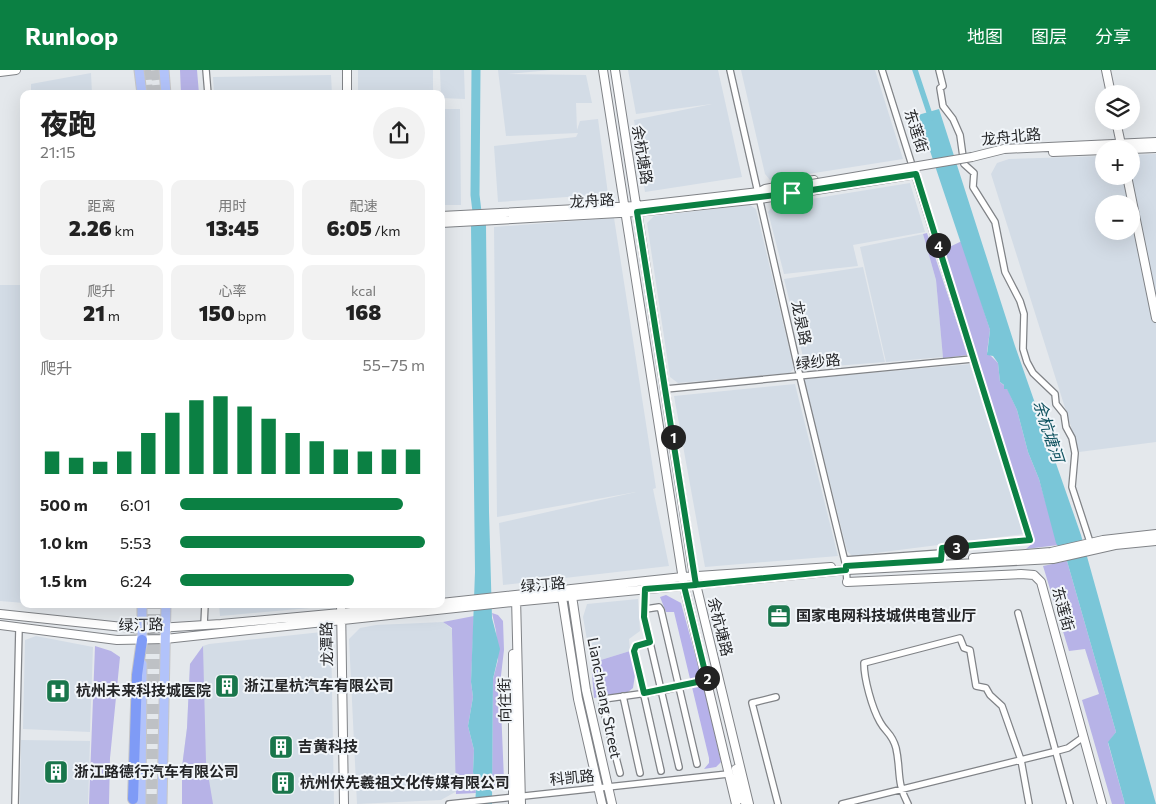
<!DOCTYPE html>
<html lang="zh">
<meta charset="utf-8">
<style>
:root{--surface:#fff;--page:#f2f2f2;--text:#222;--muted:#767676;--accent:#0b8043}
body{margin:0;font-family:Commissioner,"Noto Sans SC",sans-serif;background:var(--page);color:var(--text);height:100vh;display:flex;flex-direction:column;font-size:19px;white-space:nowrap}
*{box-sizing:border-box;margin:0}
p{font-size:16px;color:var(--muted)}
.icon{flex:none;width:28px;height:28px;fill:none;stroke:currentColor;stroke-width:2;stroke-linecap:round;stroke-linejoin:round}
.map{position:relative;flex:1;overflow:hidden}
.drawer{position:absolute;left:20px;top:20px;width:425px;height:518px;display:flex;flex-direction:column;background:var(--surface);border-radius:10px;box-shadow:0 5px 20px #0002}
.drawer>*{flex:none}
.controls{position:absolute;left:1095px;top:15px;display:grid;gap:10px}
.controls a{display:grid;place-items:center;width:45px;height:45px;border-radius:50%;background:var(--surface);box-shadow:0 5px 20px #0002;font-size:25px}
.pin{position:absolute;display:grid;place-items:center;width:42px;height:42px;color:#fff;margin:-21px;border-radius:10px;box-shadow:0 2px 8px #0006}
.km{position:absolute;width:25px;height:25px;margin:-12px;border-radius:50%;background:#222;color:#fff;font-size:14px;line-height:25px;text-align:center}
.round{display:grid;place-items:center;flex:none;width:52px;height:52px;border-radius:26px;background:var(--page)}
.summary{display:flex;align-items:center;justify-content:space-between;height:85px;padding:0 20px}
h1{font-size:28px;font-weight:800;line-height:38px}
.stats{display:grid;grid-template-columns:repeat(3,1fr);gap:8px;height:85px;padding:5px 20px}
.stats div{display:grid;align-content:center;border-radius:10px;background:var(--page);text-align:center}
.stats b{font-size:21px;font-weight:800}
.stats small{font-size:14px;font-weight:400}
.stats p{font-size:14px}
.chart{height:140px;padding:10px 20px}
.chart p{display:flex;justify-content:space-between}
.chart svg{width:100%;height:90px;margin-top:5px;stroke:var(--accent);stroke-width:6}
ul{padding:0 20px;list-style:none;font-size:16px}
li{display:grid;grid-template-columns:80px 60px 1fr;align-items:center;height:38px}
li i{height:12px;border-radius:6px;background:var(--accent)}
header{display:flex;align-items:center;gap:30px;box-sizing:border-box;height:70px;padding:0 25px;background:var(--accent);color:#fff}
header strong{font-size:24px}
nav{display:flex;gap:28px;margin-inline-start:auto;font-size:18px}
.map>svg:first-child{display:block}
.built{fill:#d3dce6;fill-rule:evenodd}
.green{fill:#b7b3e7}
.forest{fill:#b6b1ea}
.water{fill:#7ac6d8}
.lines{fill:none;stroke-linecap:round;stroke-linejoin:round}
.canal{stroke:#7ac6d8;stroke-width:5.5}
.river{stroke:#7ac6d8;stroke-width:9}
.highway-tunnel{stroke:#bec1c5;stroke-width:10;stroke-dasharray:10 5;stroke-linecap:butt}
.street-casing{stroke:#808387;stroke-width:8}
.secondary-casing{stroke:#808387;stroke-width:10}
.primary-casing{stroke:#c6c6c7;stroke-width:11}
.highway-casing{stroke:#c6c6c7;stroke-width:12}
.street{stroke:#fff;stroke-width:5.5}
.secondary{stroke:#fff;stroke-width:8}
.primary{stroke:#b2c3fa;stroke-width:9}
.highway{stroke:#7f9bf6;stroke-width:10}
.secondary-bridge-casing{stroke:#808387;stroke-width:10;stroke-linecap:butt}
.secondary-bridge{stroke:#fff;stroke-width:8}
.route-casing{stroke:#fff;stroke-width:10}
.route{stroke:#0b8043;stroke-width:6}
.labels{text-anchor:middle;stroke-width:4;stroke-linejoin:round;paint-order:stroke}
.street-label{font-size:15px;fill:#242527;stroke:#f1f5f9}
.poi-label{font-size:15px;font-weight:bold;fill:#242527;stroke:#f1f5f9;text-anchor:start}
.water-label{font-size:16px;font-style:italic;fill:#115360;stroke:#f1f5f9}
</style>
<header>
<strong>Runloop</strong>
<nav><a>地图</a><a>图层</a><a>分享</a></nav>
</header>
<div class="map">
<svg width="1156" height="734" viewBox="0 0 1156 734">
<rect width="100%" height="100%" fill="#e4e8ec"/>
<!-- built -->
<path class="built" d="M358,0h75v24h-75z
M440,0h24l1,29 -24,-1z
M498,0h53l-44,4 79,1 6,28h-16l1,27 3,-9 18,-2 10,75 -110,8 -4,-56 82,-9 2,-4 -72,3z
M628,0h90l24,107 -97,15 -11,-72 78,-16 -76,10z
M741,0h134l28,89 -133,21 -5,-6z
M91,3l1,21h-61v-10z
M331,5l1,19h-118l-1,-17z
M441,39h19l1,96h-20z
M1156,84v288l-77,10 -88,-278 6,-11 12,-4 95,-3v20h27v-21zM1104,134h27v27h-27z
M910,113l15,49 -72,13 5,21 -74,8 -16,-62 6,-7z
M750,135l6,4 38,160 -5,4 -111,10 -8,-6 -23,-154 7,-7z
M614,148l42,270 -3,1 16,77 -166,19 -4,-62 137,-31 -139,25 -3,-290z
M923,164l13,46 7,77 -57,5 -26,-115z
M863,197l22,95 -75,6 -5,-3 -21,-86z
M0,215h24v318l-24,-2z
M971,294l52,170 -171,22 -5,-5 -43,-172z
M795,314l43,172 -133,11 -31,-171z
M638,529l2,32 -11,8 1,12 -39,12 -8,-46 4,-13z
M219,534h112l1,2 -112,10z
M443,552l9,7v5l5,157 -16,9 -84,4 -8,-165 11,-11 16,-3z
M331,561l3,173h-152v-37l5,-39 3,-64 13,-18 6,-2z
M36,566l57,11 -3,85 -67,-3 2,-89z
M21,670l69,1 -2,63h-68z"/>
<!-- green -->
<path class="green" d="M180,0h17l2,24h-18z
M927,163l41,122 -25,3 -7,-78 -13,-46z
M962,171l28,89 -3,22 11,11 2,19 7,6 10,22 11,42 11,27 19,66 -32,4 8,-7 -91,-292z
M1067,491l49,171 -8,11 17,61h-13l-30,-104 17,-6 -14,-45 -16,2 -26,-85z
M492,543l6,2 5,6 1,29 -4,34 4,96 -8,10 -4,-1 1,-110 5,-19 -2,-29z
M474,546l-3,66 2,15 -5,29 6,24 -1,22 3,21 -20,1 -4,-160v-6l-9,-6z
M95,576l16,5 9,6 -10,101 -1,46h-20z
M203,576l3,116 7,42h-31v-37l5,-39 3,-64z
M630,581l5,24 -2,13 -5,4 -34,6 -3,-35z"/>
<!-- forest -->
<path class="forest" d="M666,525l15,8 23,84 17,75 -5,5 -12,2 5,-6v-5l-35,-146h-8l-6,-15z"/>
<!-- water -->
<path class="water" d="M939,39l76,237 66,189 75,269h-31l-17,-62 8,-10 -49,-171 -11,-18 -17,-64 -11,-27 -11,-42 -10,-21h-3v-4l-4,-3 -2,-19 -5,-7 -6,-1 3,-25 -72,-215z
M471,155h15l3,287 3,106 8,31 -7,30 -1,125h-17l1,-14 -3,-18 1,-22 -6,-24 5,-29 -2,-15 4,-110z"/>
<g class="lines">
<!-- canal -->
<path class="canal" d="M915,0l16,48"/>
<!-- river -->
<path class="river" d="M476,0l-1,125 5,42"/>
<!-- highway-tunnel -->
<path class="highway-tunnel" d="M146,0l2,24
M156,0l2,24
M147,734l2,-200
M156,734l2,-200"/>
<defs>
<path id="street" d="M206,0l2,24
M730,0l70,307 46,189 1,16
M882,0l148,470 -88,8 -1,12
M939,0l4,16 -3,2 3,18 10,13 7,16 4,29 10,9 -1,14 22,35 10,50 15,29 4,13 -1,35 4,13 6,11 22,21 1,10 8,10 2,13 6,11 3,15 -3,34 18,55
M666,319l306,-30
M845,490l96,-7
M645,519l-1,28 35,150
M646,539l13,-2 2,3 36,154
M1018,543l52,191
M204,555l1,-21
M649,572l-13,4 -2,5 27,120
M623,626l17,77
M776,627l-24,6 26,101
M620,703l-18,-69 2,-5 57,-8 46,-11
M15,734l4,-176
M449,734l279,-30
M842,734l215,-53 11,-3 14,-10
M908,734c-12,-22 -7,-34 -12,-56 -4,-15 -10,-15 -16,-26 -8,-14 -16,-43 -16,-59l96,-25 4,10 6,2 6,36 10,2 4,7 12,11 19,54 8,44"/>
<path id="secondary" d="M347,0v24
M603,0l81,516 52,218
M615,0l79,506 55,228
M1106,0l5,24
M0,2l16,-2
M1116,51l6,28
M1131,79l25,-1
M1053,82l51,-2
M972,87l32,-8 152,-7
M1127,106l29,142
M441,146l195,-10 123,-14 6,-3 49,-9
M441,153l196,-11 123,-13 156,-25
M973,488l78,-6 52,-12 53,-6
M847,512l174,-8 13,1 7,7 61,222
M572,526l14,94 26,114
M516,527l5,207
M562,527l16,102 24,105
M441,533l242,-26 148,-10
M341,534l3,200
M0,544l142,15 79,-5 216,-20
M0,555l117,15 48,-1 348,-37 334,-32 206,-11 62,-14 41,-4
M513,584v150
M736,699l7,31"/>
<path id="primary" d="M139,0l3,24
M164,0l2,24
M142,576v-42
M141,734l1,-140
M162,734l4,-200"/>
<path id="highway" d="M133,729l4,-124 5,-35"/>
</defs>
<!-- street casing -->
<use href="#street" class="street-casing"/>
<!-- secondary casing -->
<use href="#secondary" class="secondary-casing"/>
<!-- primary casing -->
<use href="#primary" class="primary-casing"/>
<!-- highway casing -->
<use href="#highway" class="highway-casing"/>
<!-- street -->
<use href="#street" class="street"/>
<!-- secondary -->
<use href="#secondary" class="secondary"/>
<!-- primary -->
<use href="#primary" class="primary"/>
<!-- highway -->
<use href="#highway" class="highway"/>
<defs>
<path id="secondary-bridge" d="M806,115l166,-28"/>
</defs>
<!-- secondary-bridge casing -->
<use href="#secondary-bridge" class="secondary-bridge-casing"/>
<!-- secondary-bridge -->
<use href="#secondary-bridge" class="secondary-bridge"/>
</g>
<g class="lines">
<defs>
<path id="route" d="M792,123l-155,19 59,373 -51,4 -1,28 6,25 -14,4 -2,5 10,42 63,-13 -23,-94 162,-16v-4l95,-6 1,-12 88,-8 -114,-366 -124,19"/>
</defs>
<!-- route casing -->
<use href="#route" class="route-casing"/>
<!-- route -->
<use href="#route" class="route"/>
</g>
<!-- icons -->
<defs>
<symbol id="office-square" viewBox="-11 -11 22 22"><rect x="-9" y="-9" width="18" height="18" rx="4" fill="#19764b" stroke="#f1f5f9"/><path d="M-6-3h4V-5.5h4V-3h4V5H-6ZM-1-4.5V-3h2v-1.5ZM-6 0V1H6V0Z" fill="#fff"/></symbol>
<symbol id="building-square" viewBox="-11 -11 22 22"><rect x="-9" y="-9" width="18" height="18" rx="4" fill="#19764b" stroke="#f1f5f9"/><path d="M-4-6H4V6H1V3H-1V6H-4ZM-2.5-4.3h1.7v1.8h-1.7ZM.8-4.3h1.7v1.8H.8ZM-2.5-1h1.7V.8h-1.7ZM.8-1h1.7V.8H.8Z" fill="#fff"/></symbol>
<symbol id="hospital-square" viewBox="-11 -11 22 22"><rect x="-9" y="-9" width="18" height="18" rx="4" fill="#19764b" stroke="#f1f5f9"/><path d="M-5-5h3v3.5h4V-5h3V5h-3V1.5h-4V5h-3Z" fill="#fff"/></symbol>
</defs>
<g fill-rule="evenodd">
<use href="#office-square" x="765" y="532" width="28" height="28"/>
<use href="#building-square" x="213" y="602" width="28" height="28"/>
<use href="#hospital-square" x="44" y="607" width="28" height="28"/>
<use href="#building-square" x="267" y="663" width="28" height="28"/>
<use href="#building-square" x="42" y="688" width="28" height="28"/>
<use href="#building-square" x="269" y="699" width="28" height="28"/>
</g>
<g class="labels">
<!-- street labels -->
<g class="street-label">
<text transform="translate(916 61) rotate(72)" y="5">东莲街</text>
<text transform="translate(1011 67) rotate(-6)" y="5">龙舟北路</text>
<text transform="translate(642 85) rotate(81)" y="5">余杭塘路</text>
<text transform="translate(592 131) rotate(-3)" y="5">龙舟路</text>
<text transform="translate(801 253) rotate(78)" y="5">龙泉路</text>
<text transform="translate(818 292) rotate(-6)" y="5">绿纱路</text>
<text transform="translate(543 515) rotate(-5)" y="5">绿汀路</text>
<text transform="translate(1063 539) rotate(75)" y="5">东莲街</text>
<text transform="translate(141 555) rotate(-1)" y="5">绿汀路</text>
<text transform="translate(720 557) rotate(76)" y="5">余杭塘路</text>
<text transform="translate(327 574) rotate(-91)" y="5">龙潭路</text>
<text transform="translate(604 628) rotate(79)" y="5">Lianchuang Street</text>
<text transform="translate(505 630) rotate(-91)" y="5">向往街</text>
<text transform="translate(572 708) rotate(-6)" y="5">科凯路</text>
</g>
<!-- poi labels -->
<g class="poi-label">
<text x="796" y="551">国家电网科技城供电营业厅</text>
<text x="244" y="621">浙江星杭汽车有限公司</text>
<text x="76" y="626">杭州未来科技城医院</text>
<text x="298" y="682">吉黄科技</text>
<text x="74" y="707">浙江路德行汽车有限公司</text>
<text x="300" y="718">杭州伏先羲祖文化传媒有限公司</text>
</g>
<!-- water labels -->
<g class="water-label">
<text transform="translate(1049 361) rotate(72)" y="6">余杭塘河</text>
</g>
</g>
</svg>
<div class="controls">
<a><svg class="icon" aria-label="layers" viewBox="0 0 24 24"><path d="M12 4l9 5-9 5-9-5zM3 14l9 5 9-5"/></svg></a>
<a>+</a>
<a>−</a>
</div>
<div class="pin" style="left:792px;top:123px;background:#1e9e55"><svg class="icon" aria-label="arrive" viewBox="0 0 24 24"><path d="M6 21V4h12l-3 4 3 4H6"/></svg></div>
<b class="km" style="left:673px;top:367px">1</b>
<b class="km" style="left:707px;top:608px">2</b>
<b class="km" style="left:956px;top:477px">3</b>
<b class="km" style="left:938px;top:175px">4</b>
<section class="drawer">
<div class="summary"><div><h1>夜跑</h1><p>21:15</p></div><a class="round"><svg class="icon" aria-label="share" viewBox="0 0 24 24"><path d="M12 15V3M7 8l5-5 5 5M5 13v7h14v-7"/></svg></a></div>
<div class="stats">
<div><p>距离</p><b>2.26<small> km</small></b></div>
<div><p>用时</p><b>13:45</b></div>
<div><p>配速</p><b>6:05<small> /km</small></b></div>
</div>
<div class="stats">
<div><p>爬升</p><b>21<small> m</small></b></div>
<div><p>心率</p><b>150<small> bpm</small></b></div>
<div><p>kcal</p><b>168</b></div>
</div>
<div class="chart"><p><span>爬升</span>55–75 m</p>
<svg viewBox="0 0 160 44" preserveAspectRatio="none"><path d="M5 44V33M15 44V36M25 44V38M35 44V33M45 44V24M55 44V14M65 44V8M75 44V6M85 44V11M95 44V17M105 44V24M115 44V28M125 44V32M135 44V33M145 44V32M155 44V32"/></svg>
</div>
<ul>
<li><b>500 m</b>6:01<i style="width:91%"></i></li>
<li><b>1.0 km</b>5:53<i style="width:100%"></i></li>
<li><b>1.5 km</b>6:24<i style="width:71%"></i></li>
</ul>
</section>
</div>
